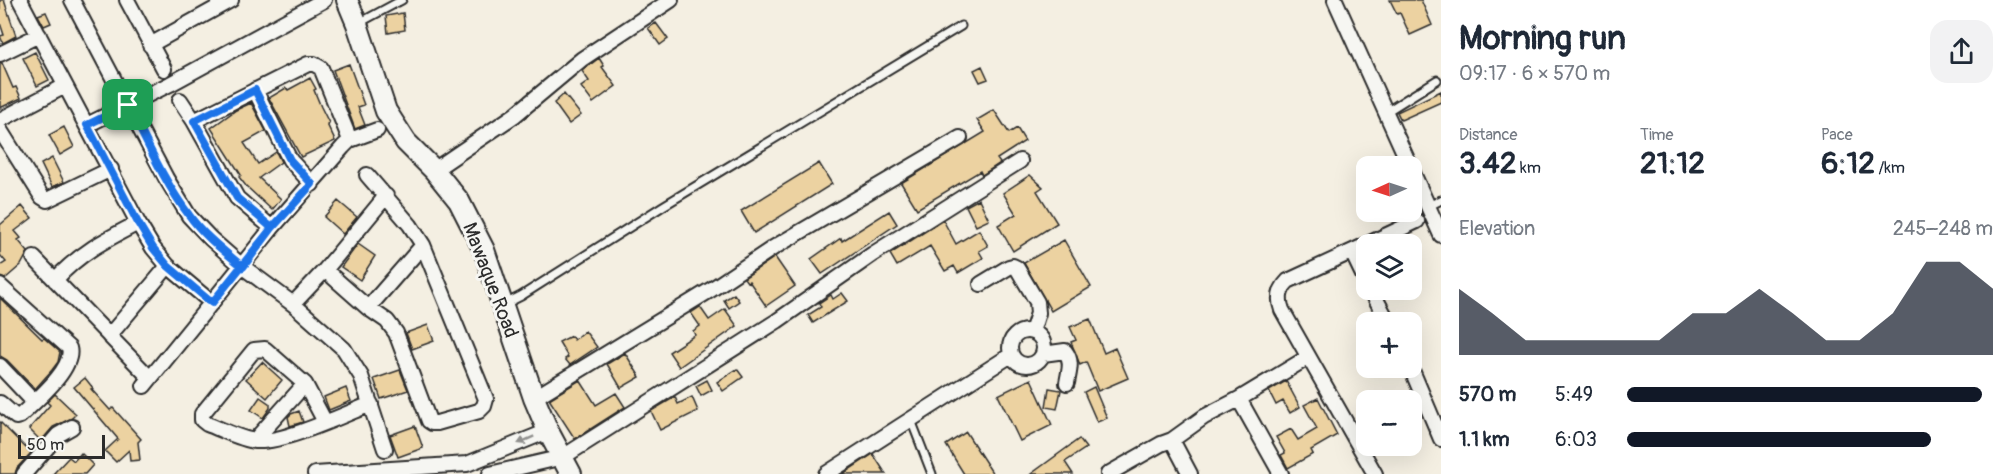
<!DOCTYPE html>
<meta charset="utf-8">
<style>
:root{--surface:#fff;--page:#f2f2f3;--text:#1f2937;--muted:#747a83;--accent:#111827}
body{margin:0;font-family:Pangolin,sans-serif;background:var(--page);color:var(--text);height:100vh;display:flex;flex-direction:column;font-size:22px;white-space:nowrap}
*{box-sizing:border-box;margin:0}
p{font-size:20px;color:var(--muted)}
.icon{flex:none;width:33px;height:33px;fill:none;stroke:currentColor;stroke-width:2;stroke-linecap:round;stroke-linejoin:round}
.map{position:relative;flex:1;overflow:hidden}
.side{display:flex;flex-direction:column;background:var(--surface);width:570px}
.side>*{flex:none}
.needle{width:39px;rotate:267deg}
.tools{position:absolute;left:1356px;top:156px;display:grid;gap:12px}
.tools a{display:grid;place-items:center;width:66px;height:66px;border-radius:12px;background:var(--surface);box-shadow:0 6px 24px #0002;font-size:30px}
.scale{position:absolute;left:18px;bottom:15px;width:87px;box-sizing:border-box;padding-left:6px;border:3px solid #2b2b2b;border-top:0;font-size:16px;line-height:21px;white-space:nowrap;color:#2b2b2b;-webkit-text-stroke:4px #f6f6f2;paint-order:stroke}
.pin{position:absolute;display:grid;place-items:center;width:51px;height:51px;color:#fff;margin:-26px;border-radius:12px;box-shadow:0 3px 9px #0006}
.round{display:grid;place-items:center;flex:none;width:63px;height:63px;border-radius:18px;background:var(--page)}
.summary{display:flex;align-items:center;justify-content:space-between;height:102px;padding:0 18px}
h1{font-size:33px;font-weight:800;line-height:45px}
.metrics{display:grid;grid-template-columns:repeat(3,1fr);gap:9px;height:102px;padding:6px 18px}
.metrics div{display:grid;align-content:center}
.metrics b{font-size:30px;font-weight:800}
.metrics small{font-size:16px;font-weight:400}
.metrics p{font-size:16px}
.chart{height:168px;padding:12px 18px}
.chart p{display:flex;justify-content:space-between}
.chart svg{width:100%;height:108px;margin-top:6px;fill:var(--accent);opacity:.7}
ul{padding:0 18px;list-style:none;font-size:20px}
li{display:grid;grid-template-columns:96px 72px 1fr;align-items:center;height:45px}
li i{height:15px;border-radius:8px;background:var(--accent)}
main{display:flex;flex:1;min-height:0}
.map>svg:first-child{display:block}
.building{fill:#ecd2a1;stroke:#2b2b2b;stroke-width:1.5}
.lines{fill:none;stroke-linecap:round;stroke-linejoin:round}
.service-casing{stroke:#2b2b2b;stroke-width:11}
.minor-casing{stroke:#2b2b2b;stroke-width:18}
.secondary-casing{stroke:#2b2b2b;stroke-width:24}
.service{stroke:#f6f6f2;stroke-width:7}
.minor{stroke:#f6f6f2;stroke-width:14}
.secondary{stroke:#f6f6f2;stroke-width:20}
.oneway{fill:#90908e}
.route-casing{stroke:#fff;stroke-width:12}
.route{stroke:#1a73e8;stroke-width:8}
.labels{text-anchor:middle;stroke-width:6;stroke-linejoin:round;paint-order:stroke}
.street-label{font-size:20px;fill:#2b2b2b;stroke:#f6f6f2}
</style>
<main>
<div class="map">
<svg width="1441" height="474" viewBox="0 0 1441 474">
<rect width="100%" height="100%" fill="#f4efe2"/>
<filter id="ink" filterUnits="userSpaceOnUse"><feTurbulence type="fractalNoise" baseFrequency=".0167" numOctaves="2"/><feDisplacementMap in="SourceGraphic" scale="12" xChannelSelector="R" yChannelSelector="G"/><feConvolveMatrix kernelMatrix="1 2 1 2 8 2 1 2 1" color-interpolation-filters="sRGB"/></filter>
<g filter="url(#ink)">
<!-- building -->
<path class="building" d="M0,0h4l12,36 -13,7 -3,-7 4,-1 -4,-12z
M1390,0h31l11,25 -22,10 -10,-22 -3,1z
M46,12l5,11 -7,3 -6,-11z
M403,13l2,17 -17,3 -2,-17z
M656,23l12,16 -8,6 -12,-17z
M35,52l14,28 -12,6 -14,-28z
M599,58l5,8 -2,1 14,19 -23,17 -12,-16 8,-6 -7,-10z
M0,63h2l11,25 3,-1 5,11 -21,10z
M349,64l15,41 -6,2 7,18 -10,4 -22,-59z
M982,66l6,13 -8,3 -6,-12z
M310,78l6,11 -2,1 7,17 8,16 -2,1 8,17 -34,16 -32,-59 17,-10 2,2z
M1441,91v11l-40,18 -4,-8z
M564,94l17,21 -12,9 -15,-21z
M251,103l15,28 -22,12 14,21 18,-12 5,10 -22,16 22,21 -9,11 -26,-24 -7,-9 2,-2 -30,-47 25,-18z
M994,110l15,23 8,-5 8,13 -28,18 3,4 -18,12 -2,-4 -63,38 -16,-26 84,-51 -8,-12z
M64,127l10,20 -14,8 -11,-20z
M52,158l12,24 -12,5 -11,-23z
M819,163l13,21 -78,49 -13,-22z
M1030,175l13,12 -6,4 20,32 -44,28 -15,-26 18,-11 -13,-21z
M979,199l10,21 -13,6 -10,-20z
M338,201l19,16 -14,17 -19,-17z
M22,206l10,12 -17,13 6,7 -3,2 10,12 -7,13 -16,14 -5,-2v-11l6,-4 -6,-7v-30z
M889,211l8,13 -75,50 -11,-15 30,-21 1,3z
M943,220l13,24 23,-14 9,16 -9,5 4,7 -25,15 -4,-7 -9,5 -15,-25 -33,20 -7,-12z
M1064,240l27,47 -40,24 -27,-48z
M358,244l17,12 -15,24 -19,-13z
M775,257l20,29 -29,20 -17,-25 -2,1 -3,-4z
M842,293l6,8 -35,22 -5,-8 13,-8 -2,-4 12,-8 2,4z
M734,294l5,7 -10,7 -5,-8z
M0,298l42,41 2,-1 16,14 -2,10 -6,8 -17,19 -28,-29 -7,-4z
M700,307l9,13 16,-11 12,17 -58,41 -10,-15 26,-17 -2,-4 7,-5 -9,-13z
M1090,319l14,34 11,-5 13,30 -30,13 -12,-29 -6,3 -9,-23 5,-2 -6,-13z
M428,325l6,16 -22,8 -6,-16z
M585,331l12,16 -27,18 -5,-6 3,-2 -9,-15 12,-6 3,4z
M625,353l15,24 -19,11 -14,-24z
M262,362l20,18 -15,18 -21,-19z
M737,369l6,8 -20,14 -6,-9z
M400,370l8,20 -27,9 -7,-20z
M85,378l8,10 -2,1 19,21 3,-2 28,31 -3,3 2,18 -10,1 -1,-11 -13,12 -11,-11 13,-12 -44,-52z
M1031,379l21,46 -32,16 -22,-46z
M580,380l16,25 20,-12 9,14 -50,32 -26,-40z
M707,380l5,10 -11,6 -5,-10z
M1286,381l14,26 -10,6 -7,-12 -7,4 -7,-14z
M1094,387l13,31 -10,4 -13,-30z
M346,388l5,13 -22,9 -5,-13z
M1049,388l12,2 -4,19 -11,-2z
M55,394l21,20 -4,4 -19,9 -12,14 -12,-12 21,-24 -3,-3z
M260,397l10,7v4l-7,10 -12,-8z
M675,397l3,7 14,-7 6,14 -38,19 -9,-19z
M1318,398l19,37 -26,15 2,4 -25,14 -7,-13 4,-2 -9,-16 15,-8 7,11 19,-11 -13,-24z
M299,411l4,11 -13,4 -2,-9 3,-3z
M0,422l31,31 -14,15 -2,6h-15z
M415,426l8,22 -25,9 -8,-22z
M966,432l27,42h-29l-18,-29z
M1079,439l7,9 -21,14 8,12h-42z
M81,453l12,12 -8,9h-32l16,-17 5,4z
M873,454l13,20h-43z"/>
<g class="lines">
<defs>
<path id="service" d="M359,23l43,-23
M1386,112l51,-32
M1427,207l14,-7
M505,304l16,-8 142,-90 298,-180
M911,420l21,54"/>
<path id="minor" d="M20,0l118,223 15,25 15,18 44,37
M72,0l94,178 23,38 22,23 32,28 50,37 51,45 17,27 24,73
M127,0l37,69
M1335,0l75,166
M150,45l81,-45
M0,54l39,-19
M255,90l35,70 22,24
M180,100l14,21
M0,120l65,-34
M87,125l83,-41 154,-84
M0,130l42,67 5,3 64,-31
M434,170l81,-55 67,-56 89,-59
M1412,171l29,64
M272,228l-35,-30 -43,-77 114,-57h6l7,4 29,72
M1368,244l49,-23
M1366,245l-78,36c-9,9 -10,18 -6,29l93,164
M1352,252l14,29
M34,258l116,120
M325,270l43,38 19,13 9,12 33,88 3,2h5l42,-12 5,-5 2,-7 -63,-154 -13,-20 -43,-50
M55,280c26,-28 50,-40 83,-57
M981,284l28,-17 4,-1 4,2 20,34 1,11 -6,19
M0,286l69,62c6,21 -35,54 -49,68l-4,1 -16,-14
M1371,290l14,26 5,6
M293,304l32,-34 61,-74
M368,308l55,-63
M1010 348a17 17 0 1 1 34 0a17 17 0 1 1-34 0Z
M109,336l59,-70
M1043,354l22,-3c8,10 4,20 2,32
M0,366l34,36
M1411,368l30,71
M144,386l128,-158 71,-81 7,-7 27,-10
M534,398l178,-109 61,-41 187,-110
M325,422l-20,-38 -40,-35 -11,1 -52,64v6l5,4c14,5 35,16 49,17 28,2 87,-26 115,-37
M1172,440l18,34
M254,441l51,-57
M24,474l34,-39 14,-8
M315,474l152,-10 81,-33
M490,474l73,-17 214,-136 96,-67 147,-93
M826,474l185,-119
M1108,474l53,-30 11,-4 32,-23 35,-18
M1281,474l-42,-75 68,-41"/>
<path id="secondary" d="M347,0l10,24 29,87 20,31 28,28 25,31 25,49 50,148 14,33 23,43"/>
</defs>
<!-- service casing -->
<use href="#service" class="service-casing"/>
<!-- minor casing -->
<use href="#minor" class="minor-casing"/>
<!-- secondary casing -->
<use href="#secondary" class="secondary-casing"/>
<!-- service -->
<use href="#service" class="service"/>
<!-- minor -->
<use href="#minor" class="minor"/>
<!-- secondary -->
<use href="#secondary" class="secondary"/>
</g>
<!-- one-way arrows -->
<defs><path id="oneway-solid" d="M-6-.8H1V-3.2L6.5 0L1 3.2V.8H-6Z" transform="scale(1.5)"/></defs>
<use class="oneway" href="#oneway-solid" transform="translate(526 440) rotate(156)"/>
</g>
<g class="lines" filter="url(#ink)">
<defs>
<path id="route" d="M128,105c19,37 36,77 61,110 14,20 35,36 54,52l29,-39 40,-44 -22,-24 -35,-70 -61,31 43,77 35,30 -60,75 -44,-37 -15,-18 -15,-25 -51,-98 41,-20"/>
</defs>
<!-- route casing -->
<use href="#route" class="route-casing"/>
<!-- route -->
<use href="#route" class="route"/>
</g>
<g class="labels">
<!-- street labels -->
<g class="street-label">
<text transform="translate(491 280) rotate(69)" y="7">Mawaque Road</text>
</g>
</g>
</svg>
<div class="tools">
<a><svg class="needle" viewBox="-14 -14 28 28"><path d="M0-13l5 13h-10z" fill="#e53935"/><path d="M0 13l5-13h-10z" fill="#747a83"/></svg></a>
<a><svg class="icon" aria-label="layers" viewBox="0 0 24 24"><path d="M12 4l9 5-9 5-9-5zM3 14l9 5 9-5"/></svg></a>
<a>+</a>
<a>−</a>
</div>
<div class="scale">50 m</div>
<div class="pin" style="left:128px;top:105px;background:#1e9e55"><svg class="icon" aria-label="arrive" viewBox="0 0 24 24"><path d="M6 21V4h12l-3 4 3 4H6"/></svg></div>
</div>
<section class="side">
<div class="summary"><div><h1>Morning run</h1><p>09:17 · 6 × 570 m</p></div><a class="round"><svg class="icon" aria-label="share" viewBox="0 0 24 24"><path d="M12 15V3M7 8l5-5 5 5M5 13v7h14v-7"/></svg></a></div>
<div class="metrics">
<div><p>Distance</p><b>3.42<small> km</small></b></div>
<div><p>Time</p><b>21:12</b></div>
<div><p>Pace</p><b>6:12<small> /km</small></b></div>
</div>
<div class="chart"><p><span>Elevation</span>245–248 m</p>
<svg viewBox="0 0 160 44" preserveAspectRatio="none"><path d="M0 44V17L10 27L20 38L30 38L40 38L50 38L60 38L70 27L80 27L90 17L100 27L110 38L120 38L130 27L140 6L150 6L160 17V44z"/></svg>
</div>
<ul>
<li><b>570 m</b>5:49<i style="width:97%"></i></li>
<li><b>1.1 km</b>6:03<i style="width:83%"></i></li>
</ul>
</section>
</main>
